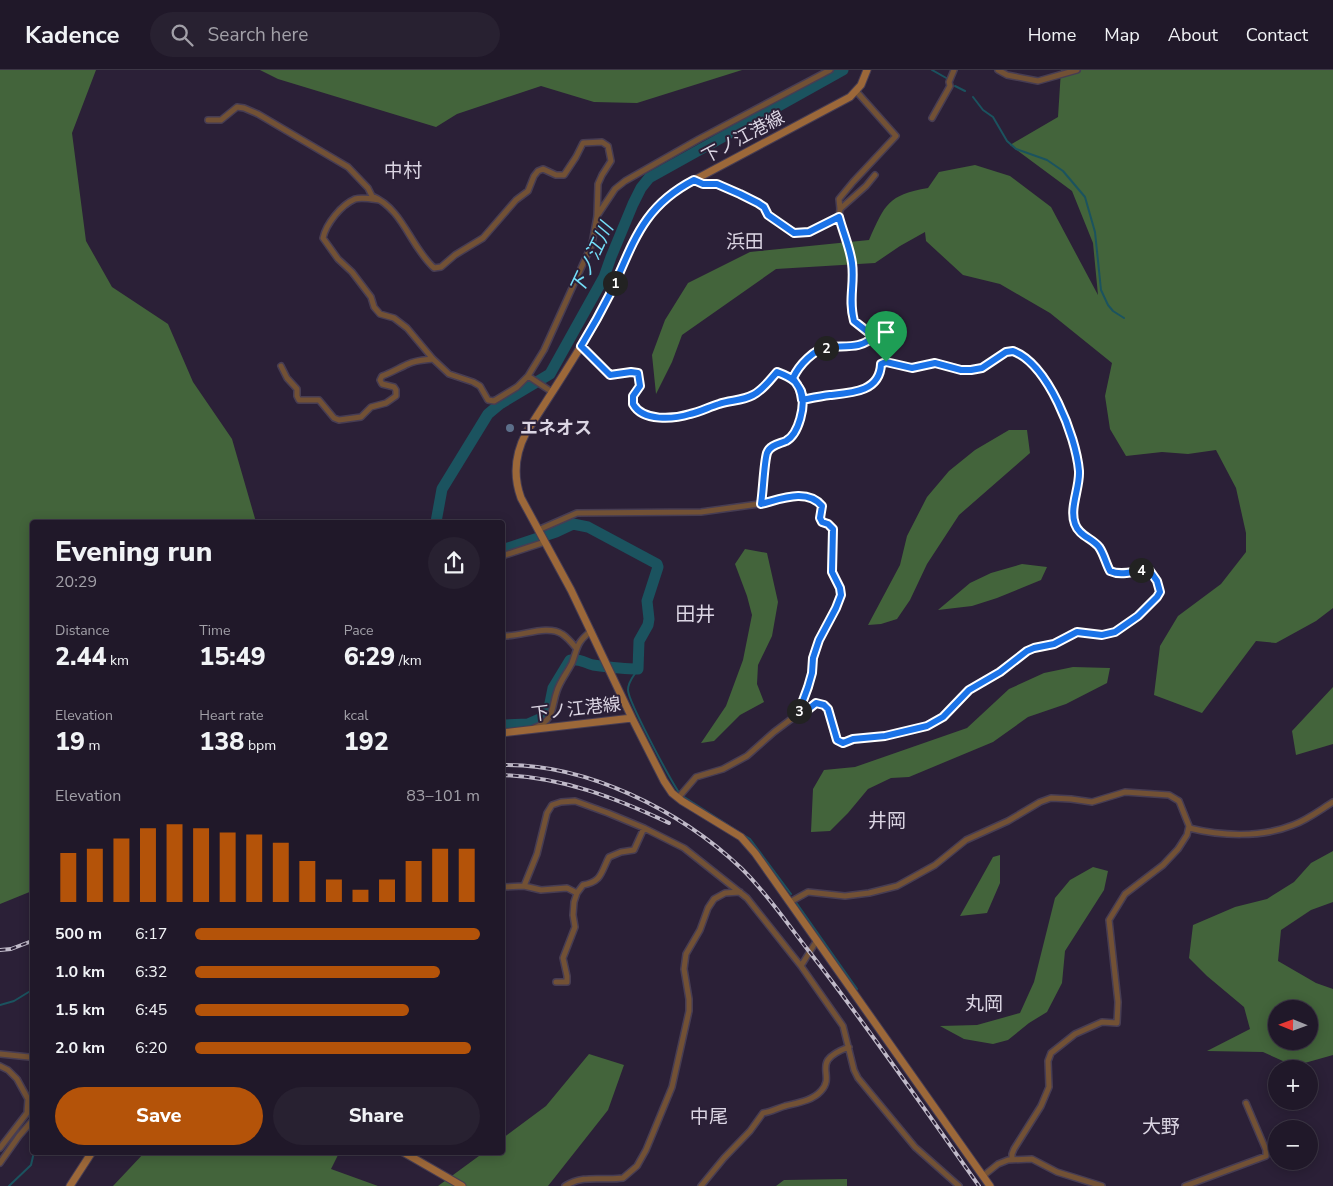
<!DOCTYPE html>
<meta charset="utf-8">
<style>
:root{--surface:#201829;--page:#282131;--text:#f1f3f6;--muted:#a2a0a8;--line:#3d3746;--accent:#b45309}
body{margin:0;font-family:"Nunito Sans","Noto Sans JP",sans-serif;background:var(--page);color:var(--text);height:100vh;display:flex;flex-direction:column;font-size:19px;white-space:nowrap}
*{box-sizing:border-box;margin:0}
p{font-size:16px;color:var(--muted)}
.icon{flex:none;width:28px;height:28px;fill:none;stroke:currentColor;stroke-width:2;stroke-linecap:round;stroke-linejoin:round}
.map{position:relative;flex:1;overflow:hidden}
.drawer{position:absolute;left:30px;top:450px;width:475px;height:635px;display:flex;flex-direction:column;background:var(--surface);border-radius:5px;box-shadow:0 2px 12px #0003,0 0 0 1px var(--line)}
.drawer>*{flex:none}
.needle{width:32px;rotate:271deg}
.controls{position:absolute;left:1268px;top:930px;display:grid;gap:10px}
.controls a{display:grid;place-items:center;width:50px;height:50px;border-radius:50%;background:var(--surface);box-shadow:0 2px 12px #0003,0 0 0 1px var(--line);font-size:25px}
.pin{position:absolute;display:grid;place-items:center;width:42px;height:42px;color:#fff;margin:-51px -21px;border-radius:50% 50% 50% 0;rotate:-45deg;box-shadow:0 0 5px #0007}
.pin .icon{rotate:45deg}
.km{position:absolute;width:25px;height:25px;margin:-12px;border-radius:50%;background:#222;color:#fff;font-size:14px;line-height:25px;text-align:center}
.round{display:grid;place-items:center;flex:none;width:52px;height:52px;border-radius:26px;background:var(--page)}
.headline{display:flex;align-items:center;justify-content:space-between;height:85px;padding:0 25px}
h1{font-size:28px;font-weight:800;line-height:38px}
.metrics{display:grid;grid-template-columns:repeat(3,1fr);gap:8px;height:85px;padding:5px 25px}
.metrics div{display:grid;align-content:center}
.metrics b{font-size:25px;font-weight:800}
.metrics small{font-size:14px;font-weight:400}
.metrics p{font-size:14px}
.chart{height:140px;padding:10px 25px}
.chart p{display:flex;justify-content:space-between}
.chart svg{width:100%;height:90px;margin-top:5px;stroke:var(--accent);stroke-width:6}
.primary-button{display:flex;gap:10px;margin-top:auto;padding:10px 25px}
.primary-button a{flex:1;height:58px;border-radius:30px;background:var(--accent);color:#fff;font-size:20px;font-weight:800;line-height:58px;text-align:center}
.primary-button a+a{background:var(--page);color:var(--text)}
ul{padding:0 25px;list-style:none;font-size:16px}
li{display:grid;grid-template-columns:80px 60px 1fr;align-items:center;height:38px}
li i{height:12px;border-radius:6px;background:var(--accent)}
header{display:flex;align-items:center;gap:30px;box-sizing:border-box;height:70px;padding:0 25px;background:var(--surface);border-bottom:1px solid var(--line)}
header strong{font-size:24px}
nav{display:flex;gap:28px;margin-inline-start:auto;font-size:18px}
.search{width:350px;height:45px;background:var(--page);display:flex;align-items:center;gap:12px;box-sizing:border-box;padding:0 18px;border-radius:28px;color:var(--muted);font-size:19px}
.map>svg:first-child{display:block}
.forest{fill:#43643b;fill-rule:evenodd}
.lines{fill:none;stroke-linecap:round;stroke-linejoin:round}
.stream{stroke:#1b535f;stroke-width:2}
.river{stroke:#1b535f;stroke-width:11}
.street-casing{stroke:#473d53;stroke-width:8}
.secondary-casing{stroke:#473d53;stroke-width:9}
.street{stroke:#725135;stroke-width:5}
.secondary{stroke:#9c6839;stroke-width:7}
.rail-casing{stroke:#c0bac9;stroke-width:4}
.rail{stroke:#2b2037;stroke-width:2;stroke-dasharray:5.5;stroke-linecap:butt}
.route-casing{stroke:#fff;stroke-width:10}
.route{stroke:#1a73e8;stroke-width:6}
.service-dot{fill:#5c6f8a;stroke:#2b2037;stroke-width:2}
.labels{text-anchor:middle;stroke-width:4;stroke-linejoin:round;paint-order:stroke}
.street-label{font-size:18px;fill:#dbd5e3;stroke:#2b2037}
.poi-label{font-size:18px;font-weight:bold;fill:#dbd5e3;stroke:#2b2037;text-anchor:start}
.neighbourhood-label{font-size:19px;fill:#dbd5e3;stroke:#2b2037}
.water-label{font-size:19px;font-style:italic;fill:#75e0fa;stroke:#2b2037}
.quarter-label{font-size:20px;fill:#dbd5e3;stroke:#2b2037}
</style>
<header>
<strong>Kadence</strong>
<div class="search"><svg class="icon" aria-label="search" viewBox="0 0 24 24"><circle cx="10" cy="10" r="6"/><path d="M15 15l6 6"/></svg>Search here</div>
<nav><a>Home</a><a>Map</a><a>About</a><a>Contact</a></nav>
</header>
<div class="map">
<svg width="1333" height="1116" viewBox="0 0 1333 1116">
<rect width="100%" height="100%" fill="#2b2037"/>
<!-- forest -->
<path class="forest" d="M0,0h96l-24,63 14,108 26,46 56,37 25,58 39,57 24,83h-224v369l-32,13z
M260,0h482l-105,33 -43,-1 -53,-16 -84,28 -21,13 -158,-48z
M1061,0h272v538l-17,13 -40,22 -20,-2 -54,72 -48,-18 6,-49 18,-30 43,-32 25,-32v-19l-10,-45 -20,-38 -28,4 -26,-2 -36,4 -16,-27 -5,-33 7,-33 -62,-50 -50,-29 -37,-9 -37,-34 -1,-9 -25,14 -25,17 -99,6 -94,66 -10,27 -16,32 -4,-39 13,-35 23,-37 62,-31 119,-12c16,-36 19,-45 59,-52l11,-16 36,-7 35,11 41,31 47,88 -5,-52 -21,-52 -62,-46 48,-28z
M1009,360h18l3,23 -71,62 -32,49 -17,36 -13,19 -16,5 -13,1 32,-60 7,-29 20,-39 22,-26 26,-21z
M745,479l22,4 11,49 -6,34 -14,29 -1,19 7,18 -24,13 -26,26 -13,2 25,-37 17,-46 9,-45 -5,-19 -12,-32z
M1022,494l25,3 -6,13 -44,18 -25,8 -34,4 32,-27 21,-10z
M1073,597l37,1 -3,15 -41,21 -38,13 -35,25 -84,35 -18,1 -23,11 -20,24 -18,18 -19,1 2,-43 11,-19 31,-3 112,-39 42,-39 35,-16z
M1333,617v57l-37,11 -4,-24z
M1333,781v51l-22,8 -30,20 -3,31 38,22 17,6v66l-39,11 -31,-14 -56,-1 43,-22 -6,-22 -37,-31 -18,-18 4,-33 42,-18 32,-8 27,-17 17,-19zM1276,939h33v32h-33z
M1000,785v28l-13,30 -27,3 33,-59z
M1093,797l15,4 -4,19 -39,61 -3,32 -15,29 -18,11 -21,17 -15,4 -29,-5 -24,-13 37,-1 43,-12 14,-31 21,-84 15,-18z
M589,984l35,11 -16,45 -60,76h-110l45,-33 19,-1 1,-14 43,-32z
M145,1082l194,1 -8,16 47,17h-265z
M847,1109v7h-71l8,-6z"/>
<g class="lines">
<!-- stream -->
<path class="stream" d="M932,0l16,9
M955,16l10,5
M973,27l10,13 10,7 14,24 9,8 31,11 16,11 22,26 10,35 6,58 7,15 5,6 11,7
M638,599c-4,7 -10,12 -10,21 0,11 41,87 50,101l6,6 66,42 41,55
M795,831l62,88
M0,935l14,-4 18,-11
M9,1116l22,-21 3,-13"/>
<!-- river -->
<path class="river" d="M436,452l6,-33 46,-75 12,-10 50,-30 54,-97 7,-20 22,-53 8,-16 8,-10 194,-108
M502,480l54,-18 17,-8 15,3 69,37 1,3 -11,34 2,18 -1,6 -9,16 -1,28c-15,0 -30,-2 -45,-4 -8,-2 -14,-7 -23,-5l-17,28 -4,20 -5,9 -16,7 -26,1"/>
<defs>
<path id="street" d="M998,0l9,5 31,6 39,-11
M932,48l18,-32 -1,-4 5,-12
M208,50h13l16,-13 7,1 14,6 90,53 20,21 4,8c31,13 38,50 62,72l7,-1 14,-12 28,-17 33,-38 12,-9 6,-15 4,-5 5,-2 13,6h8l12,-18 7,-14 19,-1 6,4 3,15 -9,14 -4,9 -1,32 -5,28 -48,106 -16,26 -11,11 -23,14 -6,-1 -8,-14 -7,-4 -24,-8 -16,-15 -26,-31 -13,-10 -14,-4 -6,-7 -3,-10 -19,-25 -14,-13 -15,-21c3,-14 18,-33 32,-39 7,-2 17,0 24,1
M694,110l9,4h14l11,4 30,15 5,4 5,8 27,18 14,-1 30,-15c4,15 11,31 13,46 3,21 -4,36 2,58l19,15c-11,14 -30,10 -45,11 -14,2 -29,18 -35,31
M840,139l26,-23 9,-11
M597,146l18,-27 10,-8 74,-42 131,-69
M839,147l1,-8 -1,-10 14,-17 43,-46 -40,-45
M581,276l29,29 21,-3 7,1 2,13 -7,10v9c10,17 41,14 57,9 10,-2 19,-7 29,-10 11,-4 23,-3 34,-9 10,-5 17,-15 24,-24 5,2 11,4 15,6 14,10 12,45 2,57 -7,10 -23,8 -27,20 -4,13 -4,36 -6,50
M281,296l6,12 10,11v7l2,4h20l15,18 5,2 22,-3 10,-10 15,-4 10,-7v-6l-2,-3 -12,-3 -2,-4 2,-4c9,-3 17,-8 26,-12 8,-4 16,-4 25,-5
M528,306l24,16
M538,460l39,-17 124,-1 58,-8 30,-8 17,1 11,3 5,6 -2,12c3,5 9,6 13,11l-2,43 9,16 1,7 -5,13 -17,32 -6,19 -1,14 -3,14 -11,27 -24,18 -27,24 -24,13 -27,8 -18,21
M502,486l43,-14
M502,566c19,1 45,-12 60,-2 5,3 10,9 14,14
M798,644l6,-1 12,-10 8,2 4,4 9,31 6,3 10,-4 32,-3 42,-10 16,-9 26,-27 31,-19 27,-20 7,-3 20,-4 23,-12 26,3 12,-3 23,-15 19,-20 3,-5 -3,-11 -7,-10c-14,-2 -27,6 -40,0l-11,-24 -21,-17 -4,-7v-7l5,-45 -10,-40 -13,-34 -14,-21 -11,-13 -15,-11h-10l-19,13 -16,5 -10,-1 -26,-6 -23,5 -28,-6 -3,3c-1,27 -31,28 -51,30 -10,1 -19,3 -28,5
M534,658c21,-8 17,-20 23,-37 3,-10 10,-18 15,-28 6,-16 4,-20 19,-32
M1189,758c32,8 72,10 104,-3 14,-5 27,-15 40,-23
M524,816l17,4 26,-2 10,5
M502,817l22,-1 13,-32 10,-41 5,-8 9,-3 14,-1 33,12 36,15 40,20 63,50 54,68 42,60 11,44 4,8 57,69 44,39
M790,832l18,-10 37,4 24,-3 28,-7 38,-21 31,-25 42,-19 32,-19 11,-4 20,1 21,3 33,-10 44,3 10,6 10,25 -2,9 -9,14 -15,16 -38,29 -16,26 9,82 -1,21 -15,-1 -27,12 -24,19 -3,8 1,26 -8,19 -27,43 -2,5v5
M801,896l16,-26
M556,912h11v-6l-4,-18 12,-31 -2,-12 1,-13 3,-9 6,-8c19,-3 18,-13 26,-28l12,-5 13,-2 10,-22
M0,984l29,3 3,-1
M0,996l8,4 9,9 11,20 -1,14 -27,35
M0,1093l19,-27 13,-15
M983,1106l15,-12 10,-4 24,-1 25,13 45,14
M565,1116c19,-12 38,-5 58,-8l14,-12 9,-16 26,-63 17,-76v-12l-5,-30 2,-15 14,-24 8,-22 6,-9 11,-6 15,-1
M701,1116l23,-28 26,-27 13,-18c8,-1 15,-5 22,-7 12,-3 27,-5 36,-15 16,-17 -13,-29 28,-44
M1185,1116l81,-30v-6l-20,-47"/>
<path id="secondary" d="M632,648l32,63 8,12 10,8 59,36 14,16 235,333
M502,663l130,-15 -61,-128 -50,-92c-8,-22 -6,-44 5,-65 24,-38 50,-76 72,-116 26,-47 37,-102 85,-131l167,-89 11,-12 6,-15
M403,1082l59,34
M70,1116l22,-34"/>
</defs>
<!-- street casing -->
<use href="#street" class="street-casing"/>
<!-- secondary casing -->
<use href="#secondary" class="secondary-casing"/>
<!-- street -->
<use href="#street" class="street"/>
<!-- secondary -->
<use href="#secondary" class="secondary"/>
<defs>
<path id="rail" d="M502,695c84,-2 179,46 239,103 25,24 45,54 67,82 60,77 115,157 171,236
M502,705c60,2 114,23 167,48
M0,880l11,-1 21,-8"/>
</defs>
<!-- rail casing -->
<use href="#rail" class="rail-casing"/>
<!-- rail -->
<use href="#rail" class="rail"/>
</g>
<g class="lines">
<defs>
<path id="route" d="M886,292l-5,2c-1,28 -30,29 -51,31 -9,1 -18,3 -28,5 -2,-18 -9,-22 -25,-28 -7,8 -14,18 -24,23 -11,6 -23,5 -34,9 -10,3 -19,8 -29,10 -16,5 -47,8 -57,-10v-8l7,-10 -2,-13 -7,-1 -21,3 -29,-29c11,-18 21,-36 30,-54 23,-50 31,-85 83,-112l9,4h14l23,10 18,9 6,4 4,8 26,18 15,-1 30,-15c4,15 11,31 13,46 3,21 -4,36 2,58l19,15c-11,14 -30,9 -45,11 -14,2 -29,18 -35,31 2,4 6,9 8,13 5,14 -2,43 -15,50 -7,3 -16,4 -19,12 -3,10 -4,39 -6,51 20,-5 46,-16 61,2l-2,12 2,4 6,2 5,5 -1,43 8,16 1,7 -5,13 -17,32 -6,18 -1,15 -4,14 -10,27 3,1 15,-12 8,2 4,4 9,31 6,3 10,-4 32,-3 42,-10 16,-9 26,-27 31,-18 27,-21 7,-3 20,-4 23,-12 25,3 13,-3 23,-16 19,-19 3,-5 -3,-11 -7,-10c-13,-2 -27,6 -40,0 -4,-7 -6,-17 -11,-24 -7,-9 -20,-11 -24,-23 -6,-16 5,-36 4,-53 -3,-35 -31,-107 -66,-120l-7,1 -24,16 -11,2h-10l-26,-7 -23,5 -26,-6"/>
</defs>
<!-- route casing -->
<use href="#route" class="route-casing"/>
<!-- route -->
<use href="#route" class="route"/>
</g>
<!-- markers -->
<circle class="service-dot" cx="510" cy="358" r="5"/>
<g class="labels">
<!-- street labels -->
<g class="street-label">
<text transform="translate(743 67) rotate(-28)" y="6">下ノ江港線</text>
<text transform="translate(576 639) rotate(-7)" y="6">下ノ江港線</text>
</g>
<!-- poi labels -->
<g class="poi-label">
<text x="520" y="364">エネオス</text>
</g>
<!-- neighbourhood labels -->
<g class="neighbourhood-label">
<text x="403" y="107">中村</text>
<text x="745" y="178">浜田</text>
<text x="887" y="757">井岡</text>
<text x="984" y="940">丸岡</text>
<text x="709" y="1053">中尾</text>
<text x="1161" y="1063">大野</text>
</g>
<!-- water labels -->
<g class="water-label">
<text transform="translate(591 188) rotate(-65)" y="7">下ノ江川</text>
</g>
<!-- quarter labels -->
<g class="quarter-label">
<text x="695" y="551">田井</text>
</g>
</g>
</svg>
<div class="controls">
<a><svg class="needle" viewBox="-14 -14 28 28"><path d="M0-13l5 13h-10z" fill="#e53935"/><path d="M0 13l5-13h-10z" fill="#a2a0a8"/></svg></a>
<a>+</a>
<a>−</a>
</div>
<div class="pin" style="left:886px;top:292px;background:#1e9e55"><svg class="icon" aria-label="arrive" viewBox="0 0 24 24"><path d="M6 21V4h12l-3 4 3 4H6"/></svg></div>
<b class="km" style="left:615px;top:213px">1</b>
<b class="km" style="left:826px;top:278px">2</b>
<b class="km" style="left:799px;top:641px">3</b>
<b class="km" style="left:1141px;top:500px">4</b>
<section class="drawer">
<div class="headline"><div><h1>Evening run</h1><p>20:29</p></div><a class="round"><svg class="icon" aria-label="share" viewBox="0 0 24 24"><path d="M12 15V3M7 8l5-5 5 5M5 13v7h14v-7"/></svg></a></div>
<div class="metrics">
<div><p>Distance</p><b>2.44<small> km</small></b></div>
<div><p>Time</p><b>15:49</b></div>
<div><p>Pace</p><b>6:29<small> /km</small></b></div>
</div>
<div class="metrics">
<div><p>Elevation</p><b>19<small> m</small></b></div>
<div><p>Heart rate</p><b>138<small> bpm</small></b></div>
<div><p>kcal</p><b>192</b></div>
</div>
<div class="chart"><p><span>Elevation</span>83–101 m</p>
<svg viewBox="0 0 160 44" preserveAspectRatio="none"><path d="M5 44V20M15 44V18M25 44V13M35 44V8M45 44V6M55 44V8M65 44V10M75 44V11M85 44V15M95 44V24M105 44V33M115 44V38M125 44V33M135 44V24M145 44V18M155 44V18"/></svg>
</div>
<ul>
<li><b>500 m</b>6:17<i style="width:100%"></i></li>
<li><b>1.0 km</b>6:32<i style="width:86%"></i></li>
<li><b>1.5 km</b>6:45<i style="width:75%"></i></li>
<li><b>2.0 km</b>6:20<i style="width:97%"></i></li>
</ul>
<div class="primary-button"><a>Save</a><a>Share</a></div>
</section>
</div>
